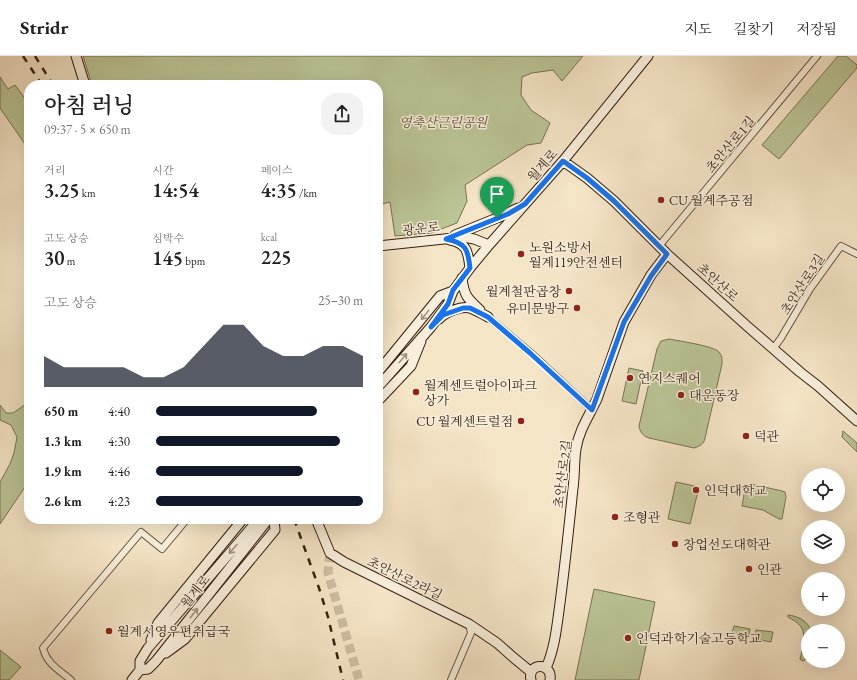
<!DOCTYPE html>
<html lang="ko">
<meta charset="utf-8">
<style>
:root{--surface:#fff;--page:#f2f2f2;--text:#222;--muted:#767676;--line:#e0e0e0;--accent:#111827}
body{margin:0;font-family:"EB Garamond","Noto Serif KR",serif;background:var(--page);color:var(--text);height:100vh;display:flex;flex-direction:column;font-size:15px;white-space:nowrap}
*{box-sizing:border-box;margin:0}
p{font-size:13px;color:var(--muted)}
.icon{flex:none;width:22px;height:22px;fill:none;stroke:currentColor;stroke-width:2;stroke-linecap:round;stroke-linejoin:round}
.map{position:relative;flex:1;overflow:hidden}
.side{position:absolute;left:24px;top:24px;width:359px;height:444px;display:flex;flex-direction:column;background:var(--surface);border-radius:16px;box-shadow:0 4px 16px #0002}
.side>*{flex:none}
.buttons{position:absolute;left:801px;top:412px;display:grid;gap:8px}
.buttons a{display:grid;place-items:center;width:44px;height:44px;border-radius:50%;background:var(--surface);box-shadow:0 4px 16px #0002;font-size:20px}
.pin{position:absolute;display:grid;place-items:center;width:34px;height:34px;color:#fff;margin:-41px -17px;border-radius:50% 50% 50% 0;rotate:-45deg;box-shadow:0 0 4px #0007}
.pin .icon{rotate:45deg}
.round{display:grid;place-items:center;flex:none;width:42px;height:42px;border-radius:16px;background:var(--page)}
.head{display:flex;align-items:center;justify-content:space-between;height:68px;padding:0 20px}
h1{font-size:22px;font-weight:600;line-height:30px}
.figures{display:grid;grid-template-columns:repeat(3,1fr);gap:6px;height:68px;padding:4px 20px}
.figures div{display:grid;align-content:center}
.figures b{font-size:20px;font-weight:600}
.figures small{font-size:11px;font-weight:400}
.figures p{font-size:11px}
.chart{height:112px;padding:8px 20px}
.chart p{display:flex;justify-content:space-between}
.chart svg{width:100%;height:72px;margin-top:4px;fill:var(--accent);opacity:.7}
ul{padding:0 20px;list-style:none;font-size:13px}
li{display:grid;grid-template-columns:64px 48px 1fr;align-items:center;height:30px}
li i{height:10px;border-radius:5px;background:var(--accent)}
header{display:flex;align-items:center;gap:24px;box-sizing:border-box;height:56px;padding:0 20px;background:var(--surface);border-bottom:1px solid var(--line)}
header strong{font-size:19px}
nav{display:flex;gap:22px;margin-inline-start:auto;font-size:14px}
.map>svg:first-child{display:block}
.green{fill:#bbc596;stroke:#787252}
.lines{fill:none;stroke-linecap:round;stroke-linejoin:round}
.secondary-tunnel{stroke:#cebda2;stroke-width:9;stroke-dasharray:9 4.5;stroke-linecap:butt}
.street-casing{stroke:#64503c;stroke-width:8}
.secondary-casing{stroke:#341f0e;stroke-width:11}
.street{stroke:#f8eedb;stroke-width:6}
.secondary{stroke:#f8eedb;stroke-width:9}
.rail{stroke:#341f0e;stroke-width:2.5;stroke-dasharray:7 7;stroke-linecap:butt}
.oneway{stroke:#a0917f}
.route-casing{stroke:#fff;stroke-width:8}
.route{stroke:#1a73e8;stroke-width:5}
.poi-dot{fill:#8f2418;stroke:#f8eedb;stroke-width:1.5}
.labels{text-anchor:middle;stroke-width:3;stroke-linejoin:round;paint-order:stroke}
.park-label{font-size:13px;font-style:italic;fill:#5c5137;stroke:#f8eedb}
.street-label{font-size:13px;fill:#341f0e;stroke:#f8eedb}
.poi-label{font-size:13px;fill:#341f0e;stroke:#f8eedb;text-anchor:start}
</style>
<header>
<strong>Stridr</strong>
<nav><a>지도</a><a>길찾기</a><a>저장됨</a></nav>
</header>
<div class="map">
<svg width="857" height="624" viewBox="0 0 857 624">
<rect width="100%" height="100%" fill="#f5e5c7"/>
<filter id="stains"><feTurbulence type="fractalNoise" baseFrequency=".005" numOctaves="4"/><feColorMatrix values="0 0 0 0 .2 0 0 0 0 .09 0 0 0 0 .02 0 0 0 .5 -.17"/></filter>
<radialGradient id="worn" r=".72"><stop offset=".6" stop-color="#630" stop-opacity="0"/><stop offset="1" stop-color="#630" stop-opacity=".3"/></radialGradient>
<!-- green -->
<path class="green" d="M83,0h500l-21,25 -9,-11 -21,3 -10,4 -1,18 10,15 19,13 -9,20 -14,2 -62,40 2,16 -10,22 -26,10 -36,3 -5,-34 -12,3v-120h-286z
M838,0h8l11,9v3l-78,91 -17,-14z
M0,21l8,12 7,-4 14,19v46l-29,-42z
M669,283c10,2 45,7 50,13 3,3 3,7 3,12l-17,74c-1,6 -5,8 -11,10l-45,-10c-6,-2 -9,-6 -10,-12l18,-77 4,-8z
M629,312l14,3 -7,33 -14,-3z
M29,346v79l-29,43v-42l10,-18 4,-11 3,-16 -6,-12 -11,-5v-15l6,8h7z
M843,375l14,12v9l-15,-15z
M676,426l23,5 -9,37 -22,-5z
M751,428l31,7 3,1 1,5 -4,22h-3l-16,-9 -21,-4c2,-8 1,-18 9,-22z
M594,533l61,13 -16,78h-64z
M788,559c10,1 20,6 23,16h-3v11l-4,-1c0,-15 -4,-17 -16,-24z
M734,570l16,3 -1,7 -17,-3z
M756,574l17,2 -2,10 -17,-3z
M803,591l5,1v4l-3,8 -3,1 -2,-2z
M0,594l21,17 -12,13h-9z"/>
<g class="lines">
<!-- secondary-tunnel -->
<path class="secondary-tunnel" d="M330,497l-2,20 31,107"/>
<defs>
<path id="street" d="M659,190l158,-190
M488,261l43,36 61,57
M773,293l8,-11 29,-49 31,-43 16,8
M378,304l1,1
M71,624c-12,-10 -24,-16 -28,-32l98,-116 21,17 25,-30
M451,624l20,-47 -2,-9"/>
<path id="secondary" d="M76,0l9,29
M563,105l24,17 27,23 53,53 80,72 53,46 18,14 39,35
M455,179l42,-17 21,-10
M450,184c17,3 18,12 20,28
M378,190l85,-9 11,2 15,6
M462,222c2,18 6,21 18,32
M439,263c7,-7 21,-13 31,-11 6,2 12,6 18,9
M378,316l62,-76 13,-5
M378,331l53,-60 17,-23 5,-13 17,-23 19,-23 74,-84 85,-105
M378,345l33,-35 10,-25
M316,463l14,34 14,9 125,62 28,19 17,15 17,14
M151,584l7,-17 85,-104
M166,597l19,-14 90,-109 -1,-11
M546,612c9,-20 11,-43 14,-65 5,-38 9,-76 13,-115 2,-13 1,-26 3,-39 3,-19 13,-33 21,-50l27,-77 27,-47 16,-21
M140,614l8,-1 8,-8 110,-139
M132,624l8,-10v-9l8,-13 111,-129
M531,624c-4,-18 22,-18 19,0"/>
</defs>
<!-- street casing -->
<use href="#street" class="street-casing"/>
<!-- secondary casing -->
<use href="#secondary" class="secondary-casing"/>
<!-- street -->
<use href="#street" class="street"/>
<!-- secondary -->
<use href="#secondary" class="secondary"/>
<!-- rail -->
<path class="rail" d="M23,0l19,29
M35,0l18,29
M294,463l25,69 9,29 15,63"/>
</g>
<!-- one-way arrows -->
<defs><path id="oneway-shaft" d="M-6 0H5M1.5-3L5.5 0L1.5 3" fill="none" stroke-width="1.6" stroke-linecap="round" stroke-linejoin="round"/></defs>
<g class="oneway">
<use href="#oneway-shaft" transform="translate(425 259) rotate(129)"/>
<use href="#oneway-shaft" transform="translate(403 302) rotate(-50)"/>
<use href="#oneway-shaft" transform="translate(233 493) rotate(131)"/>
<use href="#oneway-shaft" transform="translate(194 557) rotate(-52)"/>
</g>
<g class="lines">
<defs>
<path id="route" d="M563,105l24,17 27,23 53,53 -16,22 -27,46 -32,88 -62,-57 -42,-36 -18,-9h-7l-20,7 -12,12 17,-23 5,-14 17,-22c-2,-19 -4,-25 -24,-29l62,-25 17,-10z"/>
</defs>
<!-- route casing -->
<use href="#route" class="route-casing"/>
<!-- route -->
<use href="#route" class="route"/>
</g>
<!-- markers -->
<g class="poi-dot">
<circle cx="661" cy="144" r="4"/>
<circle cx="521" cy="198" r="4"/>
<circle cx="569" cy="235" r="4"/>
<circle cx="577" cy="252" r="4"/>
<circle cx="630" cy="322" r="4"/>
<circle cx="416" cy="336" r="4"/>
<circle cx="681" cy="339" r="4"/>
<circle cx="521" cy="365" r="4"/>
<circle cx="746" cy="380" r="4"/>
<circle cx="696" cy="434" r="4"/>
<circle cx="615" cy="461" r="4"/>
<circle cx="675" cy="488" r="4"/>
<circle cx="749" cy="513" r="4"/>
<circle cx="109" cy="575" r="4"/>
<circle cx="628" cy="582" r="4"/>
</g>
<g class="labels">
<!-- park labels -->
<g class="park-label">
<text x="443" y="71">영축산근린공원</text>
</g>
<!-- street labels -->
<g class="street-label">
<text transform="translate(730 88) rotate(-50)" y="5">초안산로1길</text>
<text transform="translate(542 109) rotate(-49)" y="5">월계로</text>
<text transform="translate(421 172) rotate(-6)" y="5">광운로</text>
<text transform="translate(718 226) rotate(42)" y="5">초안산로</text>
<text transform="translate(802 228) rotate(-57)" y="5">초안산로3길</text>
<text transform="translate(562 418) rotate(-83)" y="5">초안산로2길</text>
<text transform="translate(405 522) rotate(26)" y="5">초안산로2라길</text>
<text transform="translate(195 535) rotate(-52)" y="5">월계로</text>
</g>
<!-- poi labels -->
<g class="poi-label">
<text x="669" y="149">CU 월계주공점</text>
<text x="529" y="196">노원소방서<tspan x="529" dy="15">월계119안전센터</tspan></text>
<text x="561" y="240" text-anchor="end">월계철판곱창</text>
<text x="569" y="257" text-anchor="end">유미문방구</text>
<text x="638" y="327">연지스퀘어</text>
<text x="424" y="334">월계센트럴아이파크<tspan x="424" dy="15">상가</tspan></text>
<text x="689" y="344">대운동장</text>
<text x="513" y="370" text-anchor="end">CU 월계센트럴점</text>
<text x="754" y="385">덕관</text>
<text x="704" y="439">인덕대학교</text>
<text x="623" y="466">조형관</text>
<text x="683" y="493">창업선도대학관</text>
<text x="757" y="518">인관</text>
<text x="117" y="580">월계시영우편취급국</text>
<text x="636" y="587">인덕과학기술고등학교</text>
</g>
</g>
<rect width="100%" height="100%" filter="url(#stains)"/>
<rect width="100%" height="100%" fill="url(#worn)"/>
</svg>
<div class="buttons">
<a><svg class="icon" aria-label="locate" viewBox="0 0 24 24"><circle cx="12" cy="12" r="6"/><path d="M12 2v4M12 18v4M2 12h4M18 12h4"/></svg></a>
<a><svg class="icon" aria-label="layers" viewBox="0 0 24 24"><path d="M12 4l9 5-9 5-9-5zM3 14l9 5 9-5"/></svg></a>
<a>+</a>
<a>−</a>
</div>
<div class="pin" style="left:497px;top:162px;background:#1e9e55"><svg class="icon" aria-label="arrive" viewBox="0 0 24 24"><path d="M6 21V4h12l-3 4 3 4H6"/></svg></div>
<section class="side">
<div class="head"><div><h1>아침 러닝</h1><p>09:37 · 5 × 650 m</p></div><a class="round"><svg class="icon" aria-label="share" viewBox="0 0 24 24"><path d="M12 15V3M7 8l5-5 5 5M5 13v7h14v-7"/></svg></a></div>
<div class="figures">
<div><p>거리</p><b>3.25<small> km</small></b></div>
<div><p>시간</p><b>14:54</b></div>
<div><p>페이스</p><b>4:35<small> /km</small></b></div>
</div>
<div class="figures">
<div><p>고도 상승</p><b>30<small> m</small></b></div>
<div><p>심박수</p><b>145<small> bpm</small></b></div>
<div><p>kcal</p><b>225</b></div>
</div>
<div class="chart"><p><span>고도 상승</span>25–30 m</p>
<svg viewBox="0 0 160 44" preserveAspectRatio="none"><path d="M0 44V25L10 32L20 32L30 32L40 32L50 38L60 38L70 32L80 19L90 6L100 6L110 19L120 25L130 25L140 19L150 19L160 25V44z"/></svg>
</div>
<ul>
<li><b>650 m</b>4:40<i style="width:78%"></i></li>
<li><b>1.3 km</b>4:30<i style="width:89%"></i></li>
<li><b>1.9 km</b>4:46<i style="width:71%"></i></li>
<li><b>2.6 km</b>4:23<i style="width:100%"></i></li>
</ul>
</section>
</div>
